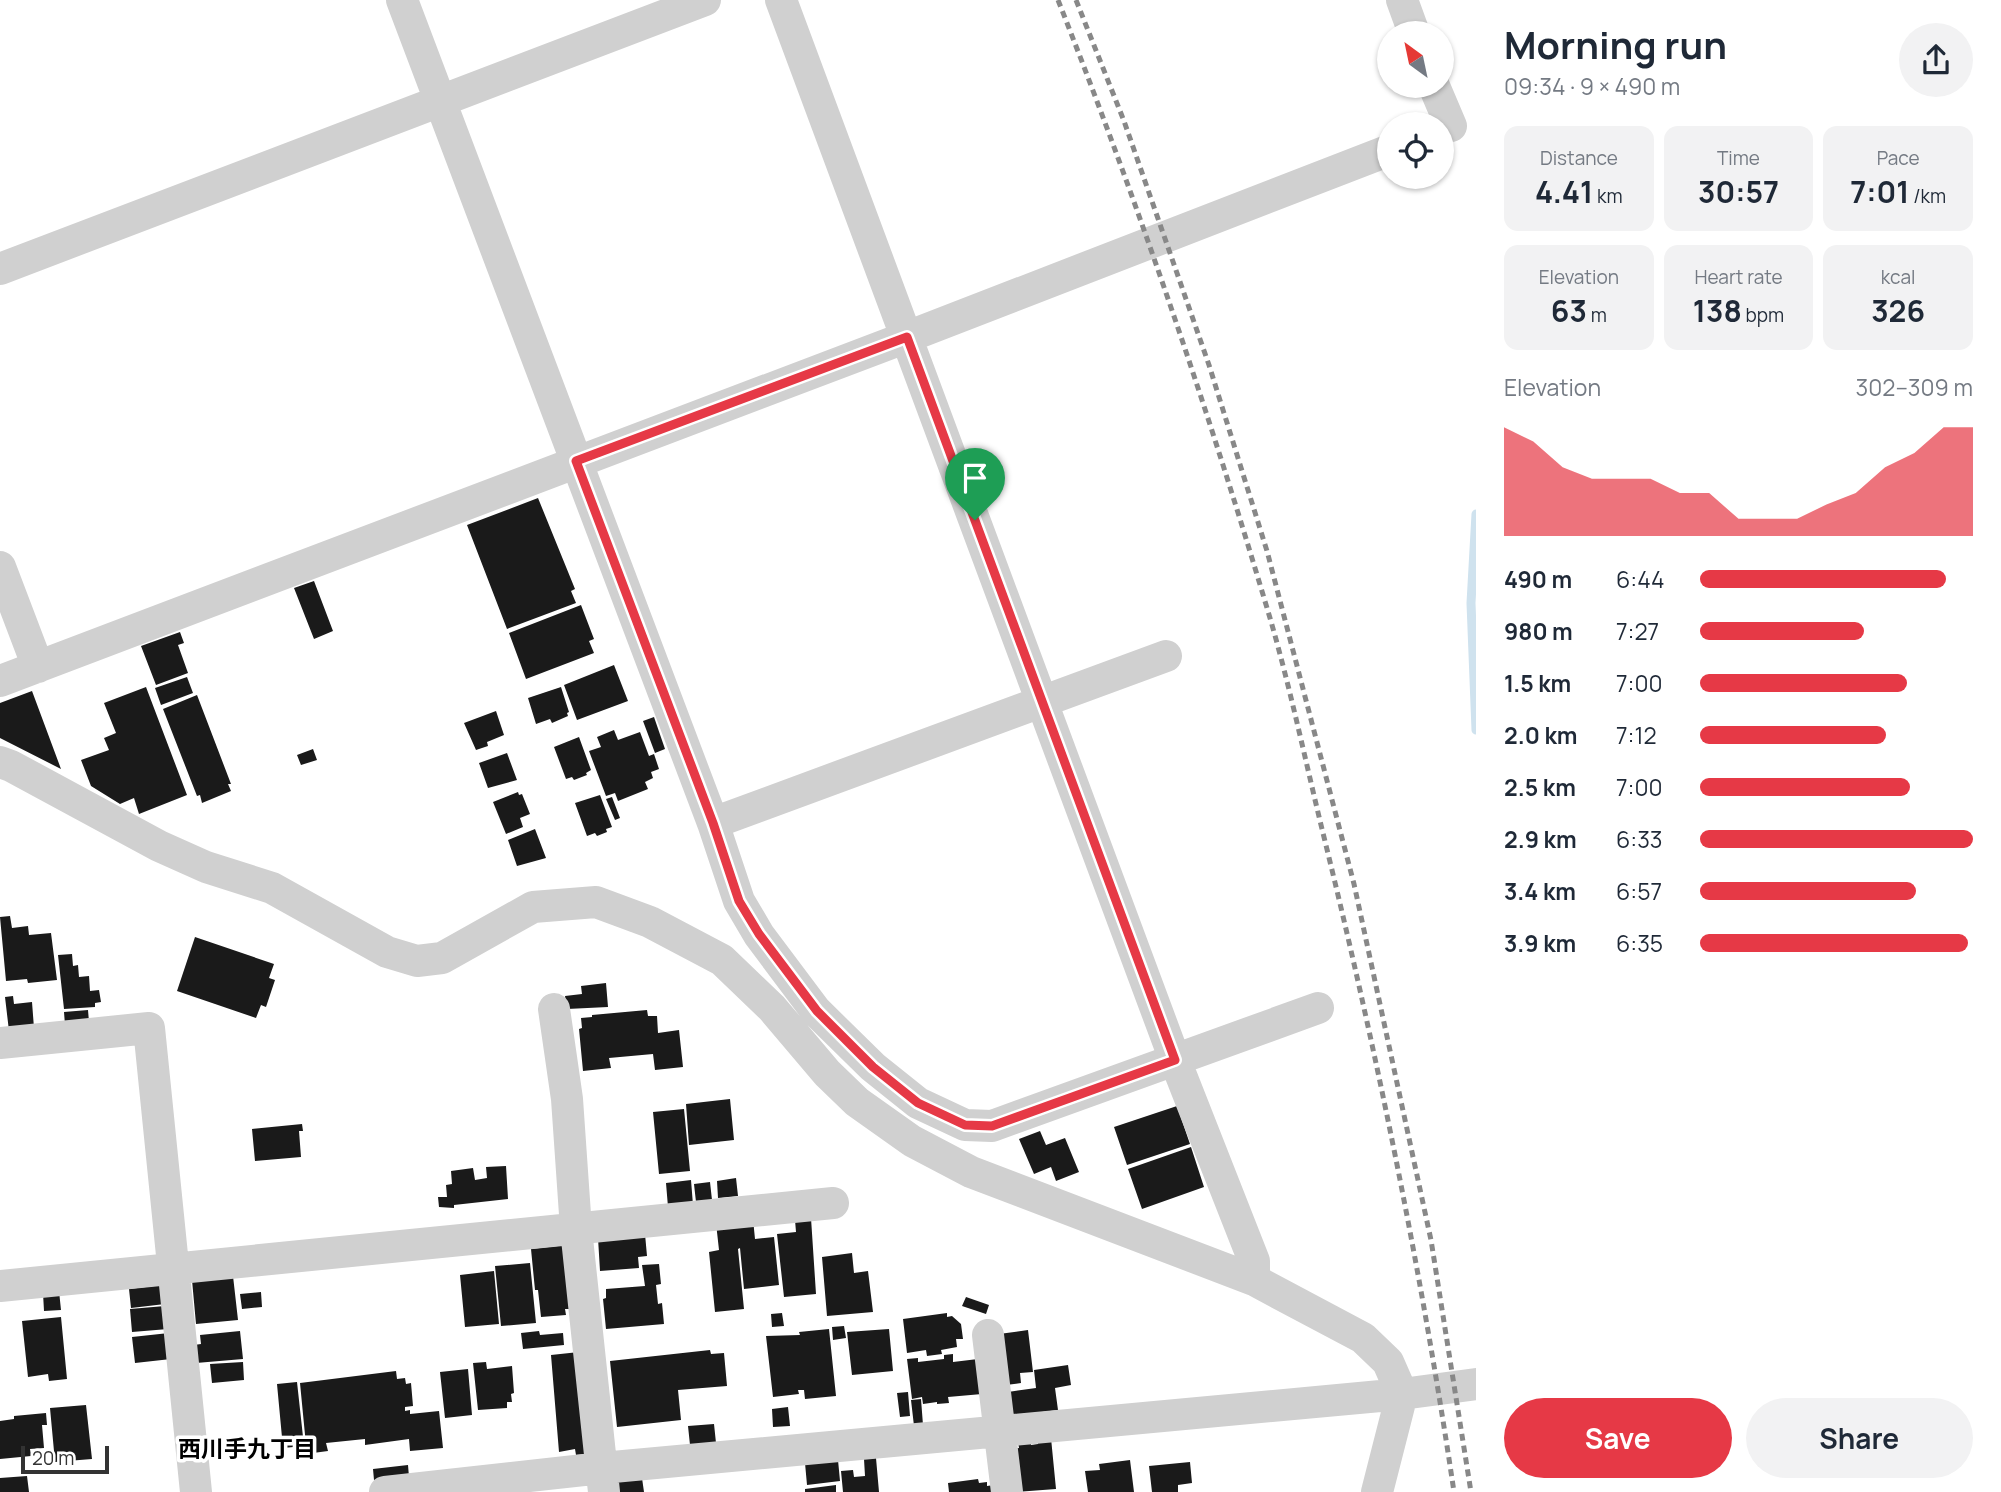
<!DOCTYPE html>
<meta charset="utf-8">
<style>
:root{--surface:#fff;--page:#f2f2f3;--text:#1f2937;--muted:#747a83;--accent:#e63946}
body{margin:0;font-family:Manrope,"Noto Sans JP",sans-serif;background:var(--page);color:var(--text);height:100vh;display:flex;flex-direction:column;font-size:26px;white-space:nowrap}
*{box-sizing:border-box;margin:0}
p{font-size:23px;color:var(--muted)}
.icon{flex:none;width:38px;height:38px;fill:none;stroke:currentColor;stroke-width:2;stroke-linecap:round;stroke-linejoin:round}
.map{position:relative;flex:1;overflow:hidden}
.details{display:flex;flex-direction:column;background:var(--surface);width:525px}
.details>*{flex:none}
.needle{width:46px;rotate:327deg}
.buttons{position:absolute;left:1377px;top:21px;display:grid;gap:14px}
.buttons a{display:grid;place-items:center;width:77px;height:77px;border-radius:50%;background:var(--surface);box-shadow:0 2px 5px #0004;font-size:35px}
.scale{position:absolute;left:21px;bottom:18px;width:88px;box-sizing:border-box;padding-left:7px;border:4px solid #333;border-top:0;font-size:19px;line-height:24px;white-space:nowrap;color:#333;-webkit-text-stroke:5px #fff;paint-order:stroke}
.pin{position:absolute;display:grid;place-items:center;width:60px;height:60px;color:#fff;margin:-72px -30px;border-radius:50% 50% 50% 0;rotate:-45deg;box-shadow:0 0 7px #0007}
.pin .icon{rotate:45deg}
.round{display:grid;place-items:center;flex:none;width:74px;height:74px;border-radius:37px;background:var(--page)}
.head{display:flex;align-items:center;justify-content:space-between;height:119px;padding:0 28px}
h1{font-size:38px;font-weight:700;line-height:52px}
.stats{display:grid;grid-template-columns:repeat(3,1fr);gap:10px;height:119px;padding:7px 28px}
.stats div{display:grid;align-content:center;border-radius:14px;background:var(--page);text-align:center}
.stats b{font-size:30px;font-weight:700}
.stats small{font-size:19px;font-weight:400}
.stats p{font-size:19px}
.chart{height:196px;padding:14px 28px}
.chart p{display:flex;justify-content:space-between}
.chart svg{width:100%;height:126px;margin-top:7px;fill:var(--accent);opacity:.7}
.action{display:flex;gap:14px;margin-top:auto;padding:14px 28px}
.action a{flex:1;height:80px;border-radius:42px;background:var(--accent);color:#fff;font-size:28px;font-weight:700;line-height:80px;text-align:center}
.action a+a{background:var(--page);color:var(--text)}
ul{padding:0 28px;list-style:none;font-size:23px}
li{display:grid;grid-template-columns:112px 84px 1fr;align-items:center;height:52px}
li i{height:18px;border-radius:9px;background:var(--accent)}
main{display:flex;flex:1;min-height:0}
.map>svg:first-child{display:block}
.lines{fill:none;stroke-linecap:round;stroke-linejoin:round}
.stream{stroke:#cfe2ee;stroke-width:9}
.building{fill:#1a1a1a}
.minor{stroke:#d0d0d0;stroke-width:32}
.rail{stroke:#888;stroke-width:5;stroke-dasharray:7 5;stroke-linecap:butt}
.route-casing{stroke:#fff;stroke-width:14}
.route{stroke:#e63946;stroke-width:9}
.labels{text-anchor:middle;stroke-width:7;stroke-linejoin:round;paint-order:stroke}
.neighbourhood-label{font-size:23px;font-weight:bold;fill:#000;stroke:#fff}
</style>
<main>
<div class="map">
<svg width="1476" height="1492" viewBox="0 0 1476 1492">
<rect width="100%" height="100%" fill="#fff"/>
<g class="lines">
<!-- stream -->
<path class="stream" d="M1476,514l-5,89 5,127"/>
</g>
<!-- building -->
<path class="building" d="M538,498l37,91 -4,2 5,12 -69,26 -40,-104z
M314,581l19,50 -19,8 -20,-51z
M581,605l13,34 -5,2 5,12 -68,26 -17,-46z
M180,632l4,11 -6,2 10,28 -32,12 -15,-39z
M614,665l14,36 -51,19 -13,-35z
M187,677l6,16 -32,12 -6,-17z
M146,687l41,108 -48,19 -5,-16 -14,6 -29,-18 -10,-26 28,-10 -5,-12 12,-5 -12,-30z
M561,687l8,25 -2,1 1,3 -16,7 -2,-4 -14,5 -8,-26z
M32,691l29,78 -61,-31v-35z
M197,695l34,89h-3l3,7 -29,12 -2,-8 -3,1 -34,-87z
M496,711l8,24 -17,7 1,4 -12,4 -12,-27z
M654,717l11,32 -10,4 -12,-32z
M614,730l4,10 22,-8 9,24 5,-2 5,15 -8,3 2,6 -8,4 3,7 -30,12 -3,-8 -9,3 -17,-45 12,-4 -4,-10z
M579,737l12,33 -5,3 1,2 -13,5 -2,-3 -6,2 -12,-32z
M313,749l4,11 -16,5 -4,-10z
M507,753l10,27 -29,8 -9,-25z
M518,792l1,3 3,-1 8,20 -10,4 3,9 -17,7 -13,-32z
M600,795l12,32 -6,2 1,3 -10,4 -2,-3 -8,3 -12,-33z
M612,797l8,21 -5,2 -9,-21z
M535,829l11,29 -29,8 -9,-26z
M10,916l2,12 16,-2 1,9 22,-2 6,47 -29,3 -1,-4 -21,2 -6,-64z
M195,937l79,27 -5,14 6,2 -9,27 -5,-2 -5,13 -79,-27z
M72,954l1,12 5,-1 1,12 10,-1 1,15 9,-1 2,12 -6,1v4l-31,2 -6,-54z
M606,983l2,24 -41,2 -2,-13 17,-2 -1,-8z
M13,996l1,8 18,-2 2,26 -25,3 -4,-34z
M88,1010l1,12 -24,3 -1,-13z
M647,1010l1,6h9l1,17 21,-3 4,37 -28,3 -2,-16 -44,4 2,10 -28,3 -4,-42 3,-1 -1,-10 11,-1v-2z
M730,1099l4,41 -45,5 -3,-41z
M1177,1106l13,38 -63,21 -13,-38z
M684,1109l6,62 -31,3 -6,-62z
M302,1124l1,7h-4l2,26 -46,4 -3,-32z
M1040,1131l6,14 19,-7 14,34 -23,9 -5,-14 -17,7 -15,-35z
M1191,1147l13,40 -62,22 -14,-40z
M506,1166l2,33 -54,6v3l-15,-1 -1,-10h9l-1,-12 6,-1 -1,-13 22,-3 2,12 12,-2 -1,-11z
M736,1178l2,18 -20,2 -1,-17z
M691,1180l2,25 -25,2 -2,-24z
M710,1182l2,18 -16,2 -2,-18z
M811,1218l5,76 -32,3 -7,-63 19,-2 -1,-12z
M753,1219l2,20 19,-2 5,48 -35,4 -4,-41 -2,1 6,60 -29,3 -6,-60 10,-2 -3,-27z
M645,1234l2,22 -9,1 1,11 -39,3 -2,-33z
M567,1245l5,64h-7l1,6 -25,2 -3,-27h-3l-4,-41z
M852,1253l2,20 14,-2 5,41 -46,4 -5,-59z
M530,1263l6,60 -35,3 -6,-60z
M659,1264l2,20 -5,1 2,19 4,-1 2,21 -58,5 -3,-30 3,-1v-9l39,-3 -3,-21z
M494,1271l5,53 -34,3 -5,-52z
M233,1276l5,44 -42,4 -4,-44z
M163,1285l2,19 -34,4 -2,-19z
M59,1291l2,19 -17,1 -1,-18z
M261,1292l1,15 -20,2 -2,-15z
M966,1297l23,8 -3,9 -24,-8z
M165,1306l3,23 -36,3 -2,-23z
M782,1313l2,13 -12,1 -1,-13z
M947,1313v4l5,-1 9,8 2,15h-7l1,8 -16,3 1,4 -15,2 -1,-6 -19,3 -4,-34z
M61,1317l6,62 -18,2 -1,-7 -20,3 -6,-56z
M844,1326l2,12 -13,2 -1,-13z
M829,1329l7,67 -31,3 -1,-9h-6l1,4 -26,3 -7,-61 34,-1 -1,-3z
M889,1329l4,42 -41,4 -5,-43z
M1028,1330l5,42 -13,1 1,10 -15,2 -7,-51z
M240,1331l3,28 -47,4 -2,-18 7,-1 -1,-9z
M539,1331l1,4 23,-2 1,12 -41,4 -2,-16z
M169,1333l2,26 -36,4 -3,-26z
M710,1350l1,4 13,-1 3,33 -49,4 3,30 -64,7 -7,-66z
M579,1352l10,102 -13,1 -1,-6 -16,3 -8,-97z
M953,1354v8l25,-3 4,35 -34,3 1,6 -12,1v-2l-14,2 -1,-7 -10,2 -5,-40 11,-1v4l26,-3v-4z
M243,1362l1,18 -32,3 -2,-19z
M486,1362l1,7 25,-3 2,27 -3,1 1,8h-5v6l-29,2 -5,-47z
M1068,1365l3,20 -16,3 3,22 -47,6 -3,-24 28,-4 -2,-18z
M468,1369l4,46 -27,3 -5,-46z
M396,1371l1,8 8,-1 1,6 5,-1 2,23 -8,1v4l5,-1v4l29,-3 4,37 -33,3 -1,-12 -44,6v-6l-39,4 2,8 -15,2 -1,-8h-6l-6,-62z
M297,1382l7,64 -21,2 -6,-64z
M908,1392l2,24 -10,1 -3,-24z
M921,1399l2,26 -9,1 -3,-26z
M86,1405l6,54 -37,3 -5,-54z
M788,1407l2,19 -17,1 -1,-18z
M46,1413l1,12h-5l2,23 -14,1 1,7 -31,3v-38l14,-2v-3z
M714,1424l2,19 -26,2 -2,-19z
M1051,1438l5,51 -40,3 -4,-43 7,-1 -1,-6 13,-1v4l7,-1v-5z
M876,1458l3,34h-36l-2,-21 12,-1 1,7 11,-1 -1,-17z
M838,1460l2,21 -33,4 -2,-22z
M1130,1460l4,32h-46l-3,-21 15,-1 -1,-6z
M1190,1462l2,21 -14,2v7h-26l-3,-26z
M408,1465l1,12 -35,3 -1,-11z
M27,1476l2,16h-29v-14z
M642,1478l2,14h-26l-1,-10z
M978,1479l1,4 8,-1v4l7,-1 1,7h-46l-1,-9z
M836,1485v7h-31v-3z"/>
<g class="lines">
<!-- minor -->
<path class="minor" d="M402,0l311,823 453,-167
M781,0l394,1060 79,201v19l109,58 25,24 14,32 -25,98
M1402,0l12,33
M1434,86l17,40
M0,269l705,-269
M0,567l38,100
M0,681l907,-344 483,-187
M0,762l11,4 148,80 47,21 66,21 115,64 30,9 25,-3 91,-51 63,-5 54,20 72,38 50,48 55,65 30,29 55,39 59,31 283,108
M713,823l26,78 20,34 57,76 57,56 45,36 47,22 27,1 326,-118
M554,1009l13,90 9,130 28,263
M0,1043l149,-15 47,464
M0,1286l833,-83
M988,1335l19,157
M385,1492l217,-24 800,-74 74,-10"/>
<!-- rail -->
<path class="rail" d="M1058,0c80,203 150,409 212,618 20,69 35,141 52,211 54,219 99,440 132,663
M1076,0l48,121 85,244 58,186 87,333 77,356 40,252"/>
</g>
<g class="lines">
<defs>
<path id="route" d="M907,337l268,723 -183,66 -27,-1 -47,-22 -45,-36 -56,-56 -58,-77 -20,-33 -26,-78 -137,-362z"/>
</defs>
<!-- route casing -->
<use href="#route" class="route-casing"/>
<!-- route -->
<use href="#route" class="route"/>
</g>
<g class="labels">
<!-- neighbourhood labels -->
<g class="neighbourhood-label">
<text x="247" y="1457">西川手九丁目</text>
</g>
</g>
</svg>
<div class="buttons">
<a><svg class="needle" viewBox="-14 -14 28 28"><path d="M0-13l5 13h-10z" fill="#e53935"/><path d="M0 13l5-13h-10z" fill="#747a83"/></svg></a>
<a><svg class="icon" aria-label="locate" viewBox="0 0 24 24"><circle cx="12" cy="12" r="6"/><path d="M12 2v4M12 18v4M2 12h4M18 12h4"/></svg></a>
</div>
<div class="scale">20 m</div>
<div class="pin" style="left:975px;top:520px;background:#1e9e55"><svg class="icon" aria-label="arrive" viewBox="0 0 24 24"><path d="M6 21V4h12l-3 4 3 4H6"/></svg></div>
</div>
<section class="details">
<div class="head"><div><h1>Morning run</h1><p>09:34 · 9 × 490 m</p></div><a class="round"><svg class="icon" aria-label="share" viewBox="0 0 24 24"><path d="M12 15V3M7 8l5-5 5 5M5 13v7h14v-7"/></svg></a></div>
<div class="stats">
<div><p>Distance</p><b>4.41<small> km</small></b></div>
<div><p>Time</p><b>30:57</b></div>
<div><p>Pace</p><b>7:01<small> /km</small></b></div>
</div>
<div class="stats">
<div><p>Elevation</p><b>63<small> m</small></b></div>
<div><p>Heart rate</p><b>138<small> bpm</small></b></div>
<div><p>kcal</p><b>326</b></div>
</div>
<div class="chart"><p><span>Elevation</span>302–309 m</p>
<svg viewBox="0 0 160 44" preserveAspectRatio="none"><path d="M0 44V6L10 11L20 20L30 24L40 24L50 24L60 29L70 29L80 38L90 38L100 38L110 33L120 29L130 20L140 15L150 6L160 6V44z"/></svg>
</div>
<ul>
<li><b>490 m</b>6:44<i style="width:90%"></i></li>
<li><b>980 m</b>7:27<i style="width:60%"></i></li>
<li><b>1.5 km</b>7:00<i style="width:76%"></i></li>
<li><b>2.0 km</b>7:12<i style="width:68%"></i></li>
<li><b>2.5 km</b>7:00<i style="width:77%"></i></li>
<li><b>2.9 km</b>6:33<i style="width:100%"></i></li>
<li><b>3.4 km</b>6:57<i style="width:79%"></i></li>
<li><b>3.9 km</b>6:35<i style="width:98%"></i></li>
</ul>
<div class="action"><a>Save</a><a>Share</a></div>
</section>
</main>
